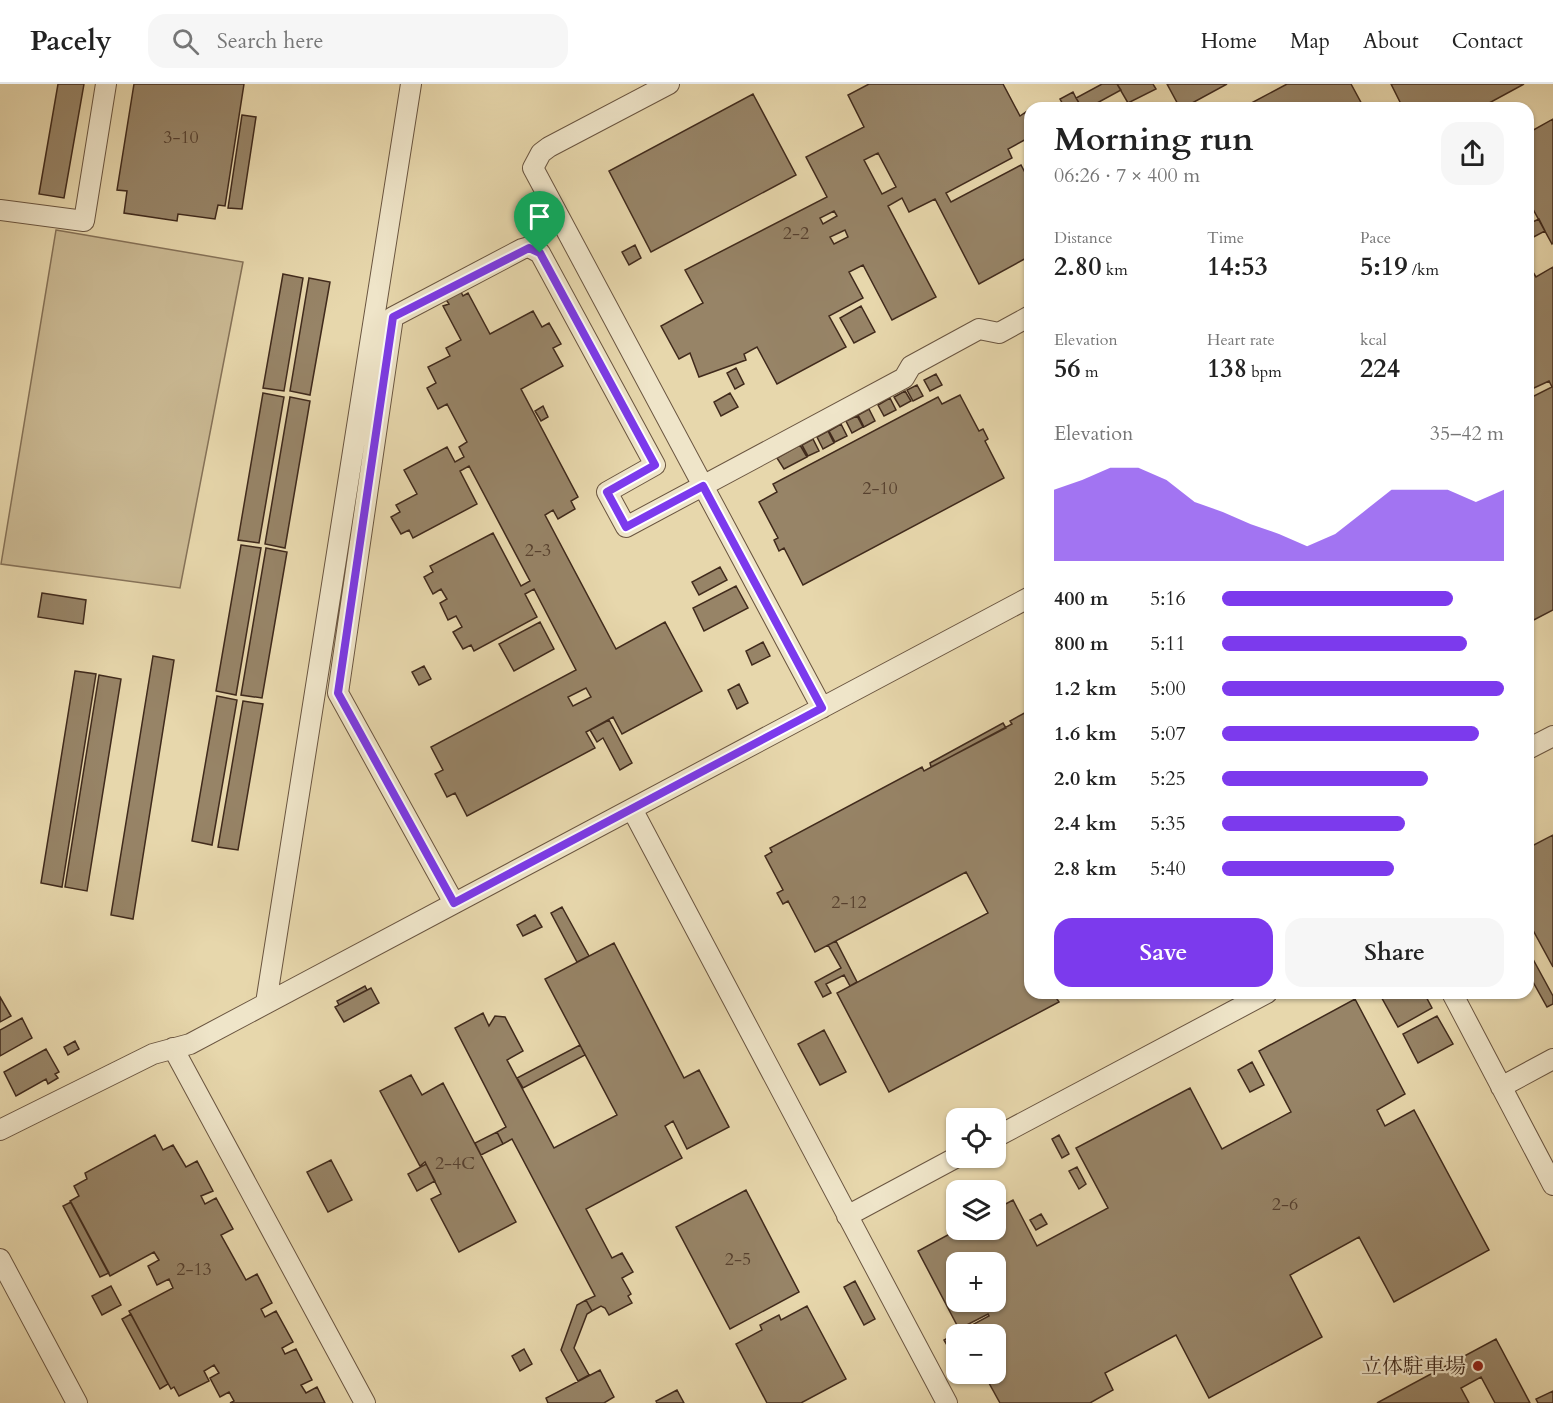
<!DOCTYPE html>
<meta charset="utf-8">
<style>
:root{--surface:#fff;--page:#f6f6f6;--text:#222;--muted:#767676;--line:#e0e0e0;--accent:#7c3aed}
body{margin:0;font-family:Cardo,"Noto Serif JP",serif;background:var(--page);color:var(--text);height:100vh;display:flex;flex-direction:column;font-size:22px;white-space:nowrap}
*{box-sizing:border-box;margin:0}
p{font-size:20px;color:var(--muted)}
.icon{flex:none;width:33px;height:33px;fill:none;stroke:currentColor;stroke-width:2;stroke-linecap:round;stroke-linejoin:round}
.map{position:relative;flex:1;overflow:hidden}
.panel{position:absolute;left:1024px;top:18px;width:510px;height:897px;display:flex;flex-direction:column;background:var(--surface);border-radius:18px;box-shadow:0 2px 4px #0004}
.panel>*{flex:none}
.tools{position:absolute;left:946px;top:1024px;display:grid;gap:12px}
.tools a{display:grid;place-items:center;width:60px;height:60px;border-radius:12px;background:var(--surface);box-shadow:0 2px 4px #0004;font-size:30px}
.pin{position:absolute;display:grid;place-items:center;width:51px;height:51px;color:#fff;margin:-62px -26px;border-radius:50% 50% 50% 0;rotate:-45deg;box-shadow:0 0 6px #0007}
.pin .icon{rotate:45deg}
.round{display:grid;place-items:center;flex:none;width:63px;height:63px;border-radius:18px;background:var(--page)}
.headline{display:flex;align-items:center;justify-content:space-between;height:102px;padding:0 30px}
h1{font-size:33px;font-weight:700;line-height:45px}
.stats{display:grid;grid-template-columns:repeat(3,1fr);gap:9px;height:102px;padding:6px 30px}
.stats div{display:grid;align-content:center}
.stats b{font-size:26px;font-weight:700}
.stats small{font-size:16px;font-weight:400}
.stats p{font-size:16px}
.chart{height:168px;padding:12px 30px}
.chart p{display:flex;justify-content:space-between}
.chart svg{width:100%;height:108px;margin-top:6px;fill:var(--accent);opacity:.7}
.cta{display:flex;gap:12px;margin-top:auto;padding:12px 30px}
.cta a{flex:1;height:69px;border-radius:18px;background:var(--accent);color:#fff;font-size:24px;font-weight:700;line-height:69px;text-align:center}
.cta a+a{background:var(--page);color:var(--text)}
ul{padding:0 30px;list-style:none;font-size:20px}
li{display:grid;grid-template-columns:96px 72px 1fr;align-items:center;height:45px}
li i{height:15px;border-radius:8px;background:var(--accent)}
header{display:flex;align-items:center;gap:36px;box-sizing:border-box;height:84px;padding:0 30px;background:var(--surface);border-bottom:2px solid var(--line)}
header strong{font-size:28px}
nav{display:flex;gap:33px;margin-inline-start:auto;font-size:21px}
.search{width:420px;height:54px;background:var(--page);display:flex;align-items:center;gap:15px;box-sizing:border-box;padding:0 21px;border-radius:18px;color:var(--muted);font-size:22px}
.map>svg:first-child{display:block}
.green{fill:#cbba94;stroke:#867258;stroke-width:1.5}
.building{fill:#978467;stroke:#402a1c;stroke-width:1.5;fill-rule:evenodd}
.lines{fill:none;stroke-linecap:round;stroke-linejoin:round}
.service-casing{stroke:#6a5540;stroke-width:22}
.service{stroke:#efe5c9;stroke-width:20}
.route-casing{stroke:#fff;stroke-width:12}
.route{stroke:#7c3aed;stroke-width:8}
.poi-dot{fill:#8f2418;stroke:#efe5c9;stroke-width:2}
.labels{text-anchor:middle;stroke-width:4.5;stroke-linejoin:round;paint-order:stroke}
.number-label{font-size:18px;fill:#56402f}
.poi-label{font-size:21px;fill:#402a1c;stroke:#efe5c9;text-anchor:end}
</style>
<header>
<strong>Pacely</strong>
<div class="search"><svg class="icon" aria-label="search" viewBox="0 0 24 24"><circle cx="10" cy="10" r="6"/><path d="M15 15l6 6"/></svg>Search here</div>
<nav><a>Home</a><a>Map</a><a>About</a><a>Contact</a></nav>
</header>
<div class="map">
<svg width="1553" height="1319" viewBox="0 0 1553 1319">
<rect width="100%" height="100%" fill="#e7d7ac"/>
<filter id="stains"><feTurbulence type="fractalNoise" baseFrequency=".00333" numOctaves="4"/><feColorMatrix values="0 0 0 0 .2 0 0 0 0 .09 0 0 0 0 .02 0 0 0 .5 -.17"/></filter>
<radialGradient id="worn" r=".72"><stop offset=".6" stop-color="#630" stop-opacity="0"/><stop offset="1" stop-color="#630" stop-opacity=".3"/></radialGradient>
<!-- green -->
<path class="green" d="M56,146l187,32 -63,326 -179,-24z"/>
<!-- building -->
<path class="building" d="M58,0h26l-20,114 -25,-4z
M134,0h110l-19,122 -7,-1 -3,14 -37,-5 -1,7 -53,-8 3,-22 -10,-1z
M869,0h134l17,32 6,-4 4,10v15l-22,12 4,9 -66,35 5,9 70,-37 9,17v74l-51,28 -44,-85 -26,13 -7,-14 -14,8 48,91 -44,23 -29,-55 -14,7 14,26 -34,18 17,31 -69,37 -20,-37 -13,7 2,6 -47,17 -9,-24 -11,6 -18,-33 42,-23 -18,-33 142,-73 -21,-40 58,-30 -16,-32zM878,69l18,34 -14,7 -18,-34zM834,127l3,5 -14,8 -3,-6zM845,146l3,7 -14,7 -4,-7z
M1102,0h15l4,6 -33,18h-6l-6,-10z
M1117,0h36l3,5 -28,14z
M1167,0h60l-44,24h-3z
M1287,0h64l13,24h-122z
M1391,0h133l-44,24h-77z
M1073,8l3,6 6,10h-17l-5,-9z
M753,10l43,81 -145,77 -42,-81z
M242,31l14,2 -14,92 -14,-1z
M1553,35v124l-1,1 -24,-44v-67z
M1539,135l6,12 -17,9v-16z
M635,161l6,13 -12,7 -7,-13z
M1528,180l8,13 17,-10v343l-25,13v-224l24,-12 -3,-6 -15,7 -6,-11z
M283,190l20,4 -19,113 -21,-3z
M309,194l21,4 -20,113 -20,-4z
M460,206l3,6 5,-3 22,41 43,-23 9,16 7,-4 12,21 -8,4 10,18 -42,23 57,108 -7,4 4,8 -17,10 -5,-9 -8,5 71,134 49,-27 37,69 -80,43 -9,-17 -27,15 9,16 -128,68 -12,-23 -8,4 -12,-23 8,-4 -12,-23 145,-77 -42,-81 -9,5 12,23 -63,34 -3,-6 -8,4 -10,-17 9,-5 -6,-11 -8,4 -8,-17 7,-4 -6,-10 -8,5 -9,-17 9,-5 -3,-6 63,-33 28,53 9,-5 -61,-115 -9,5 17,33 -64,34 -4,-8 -8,4 -10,-17 9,-5 -4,-7 21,-11 -13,-24 43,-23 8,15 9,-5 -5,-10 8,-5 -20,-38 -9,5 -11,-21 9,-5 -8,-16 22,-11 -4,-8 15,-8 -18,-34 6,-2 -4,-6zM586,604l5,9 -18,9 -5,-9z
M861,222l14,26 -21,11 -14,-25z
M736,284l8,16 -9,5 -8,-16z
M936,290l6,11 -12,6 -6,-11z
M917,301l6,11 -10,5 -6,-11z
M905,307l6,10 -11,6 -6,-10z
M263,309l21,4 -25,146 -21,-3z
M730,309l8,14 -17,9 -7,-14z
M960,311l19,36 4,-2 5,10 -3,2 19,37 -201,107 -19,-37 -5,3 -5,-11 4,-2 -19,-36 18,-10 -4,-8 165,-87 4,7z
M290,313l20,4 -25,147 -20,-4z
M890,314l6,12 -12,6 -6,-11z
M543,322l5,11 -7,4 -6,-10z
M869,325l6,12 -11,6 -6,-12z
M857,332l6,11 -11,6 -6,-12z
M841,340l6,12 -12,6 -6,-11z
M828,347l6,12 -11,6 -6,-12z
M813,355l6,12 -11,5 -6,-11z
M800,361l7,12 -23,12 -7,-11z
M241,461l20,3 -25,147 -20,-4z
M266,464l21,4 -25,146 -21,-3z
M720,483l7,13 -28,15 -7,-13z
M736,502l12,22 -44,23 -11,-23z
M42,509l44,7 -3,24 -45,-7z
M540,538l14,27 -40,22 -15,-27z
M763,558l7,14 -18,9 -6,-14z
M153,572l21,4 -41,259 -22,-4z
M424,582l7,13 -12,6 -7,-13z
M75,587l21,3 -34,213 -21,-4z
M99,591l22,4 -34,212 -22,-4z
M739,600l9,19 -11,6 -9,-19z
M217,612l20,4 -25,145 -20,-4z
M243,617l20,3 -25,146 -20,-3z
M1030,626v283h37l-10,6 2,3 -170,90 -52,-99 151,-80 -22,-41 -151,80 -27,-51 -5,3 -6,-11 6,-3 -18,-34 7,-4 -2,-4 152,-81 2,4 88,-47 -2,-3z
M609,636l23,43 -12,7 -17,-32 -6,4 -7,-12z
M1003,639l3,5 -75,39 -1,-4z
M1553,751v132l-25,-46v-73z
M562,823l27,49 -12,6 -26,-49z
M535,831l7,12 -19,9 -6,-11z
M836,857l21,41 -7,4 -6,-11 -18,9 5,9 -8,4 -8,-15 26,-14 -13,-23z
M614,859l70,135 15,-8 30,57 -42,22 -14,-28 -8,5 17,32 -96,51 26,49 10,-5 11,19 -11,6 9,16 -3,2 4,7 -23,12 -4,-7 -4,-2 -9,5 -6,-11 9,-4 -83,-157 -9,5 -6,-12 9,-5 -51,-99 28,-15 6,13 6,-10 10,1 18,34 -16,9 47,88 63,-33 -72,-136z
M1528,866l25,46v8l-6,3 -19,-34z
M365,902l2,4 -28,15 -2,-4z
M371,904l8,15 -35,19 -9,-15z
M1379,909h45l8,15 -34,19z
M0,913l11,19 -11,6z
M1355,915l50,95 -28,16 8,16 29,-16 75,140 -95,52 -35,-65 -69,38 32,62 -113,61 -33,-63 -71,38 8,17 -23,13h-90l-16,-29h12v-39h-6l7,-4 -2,-2 -11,6h-27v14l-6,3 -7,-12 45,-24 -1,-2 -29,15 -41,-78 39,-21h39v-21l17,-9 24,46 71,-38 -32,-60 114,-60 32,61 69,-37 -32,-61zM957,1179h39v39h-39z
M1437,932l16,28 -35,19 -15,-29z
M22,934l10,20 -32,18v-26z
M824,946l22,42 -26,13 -22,-41z
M75,957l4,8 -11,6 -4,-8z
M580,961l5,10 -62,33 -6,-10z
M46,965l13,23 -4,2 3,4 -10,6 -2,-5 -30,17 -12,-24z
M1252,978l12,23 -14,7 -12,-22z
M411,991l11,20 21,-12 73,139 -57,30 -28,-53 10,-5 -16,-32 -5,4 -40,-75z
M497,1048l6,12 -22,11 -6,-12z
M155,1051l8,15 10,-5 13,22 11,-6 16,30 -12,5 4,8 11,-6 17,31 -12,6 25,45 11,-6 15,29 -11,6 4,8 11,-6 17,31 -11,6 3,6 11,-5 16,31 -11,5 5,8 11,-6 8,16h-95l4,-2 -5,-9 -9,5 -10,-19 9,-5 -5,-8 -10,6 5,10 -30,15 -5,-9 -3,2 -42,-78 44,-23 -4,-9 -12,6 -9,-19 11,-6 -5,-8 -44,24 -40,-75 9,-5 -5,-10 13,-7 -2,-6z
M1059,1051l10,19 -7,4 -10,-19z
M331,1076l21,40 -24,12 -21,-40z
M426,1080l9,17 -18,10 -9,-17z
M1077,1083l9,17 -7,5 -10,-18z
M994,1098l8,16 -6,3v-10h-19z
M746,1106l53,102 -69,37 -54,-102z
M71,1118l38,71 -9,4 -37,-71z
M1041,1130l6,10 -11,6 -6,-10z
M855,1197l20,38 -11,6 -20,-38z
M111,1202l10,19 -19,10 -10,-19z
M586,1216l6,11 -5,3 -13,34 15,27 -11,6 -17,-31 16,-45z
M807,1222l39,73 -45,24h-34l-31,-59 26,-14 -2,-5 19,-10 2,5z
M131,1230l37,70 -8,5 -38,-70z
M1496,1255l34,64h-35l-14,-26 -20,11 8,15h-92z
M524,1265l8,15 -12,7 -8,-15z
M600,1286l14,27 -10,6h-56l-2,-5z
M677,1306l7,13h-27l-1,-2z
M1553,1307v12h-15l-2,-4z"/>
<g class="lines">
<defs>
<path id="service" d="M669,0l-120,63 -8,6 -8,15 289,540
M0,126l84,11 22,-137
M1528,665l25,-13
M632,725l315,594
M454,819l-116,-210 55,-376 129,-68 7,-2 11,6 115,212 -48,27 19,35 278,-149 7,-12 68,-37 20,4 31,-17
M1452,909l101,192
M266,919l145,-919
M173,964l192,355
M1501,1003l52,-28
M0,1046l153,-76 37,-10 840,-447
M996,1053l271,-144
M847,1132l110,-59
M0,1175l77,144"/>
</defs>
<!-- service casing -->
<use href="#service" class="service-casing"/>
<!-- service -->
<use href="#service" class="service"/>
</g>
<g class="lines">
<defs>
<path id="route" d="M529,164l11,5 115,212 -48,27 19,35 77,-41 119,222 -368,195 -116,-210 55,-376z"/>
</defs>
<!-- route casing -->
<use href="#route" class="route-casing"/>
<!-- route -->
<use href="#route" class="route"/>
</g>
<!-- markers -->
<circle class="poi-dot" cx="1478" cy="1282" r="6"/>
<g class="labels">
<!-- number labels -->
<g class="number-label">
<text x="181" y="59">3-10</text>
<text x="796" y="155">2-2</text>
<text x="880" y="410">2-10</text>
<text x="538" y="472">2-3</text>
<text x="849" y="824">2-12</text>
<text x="455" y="1085">2-4C</text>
<text x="1285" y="1126">2-6</text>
<text x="738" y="1181">2-5</text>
<text x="194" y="1191">2-13</text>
</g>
<!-- poi labels -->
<g class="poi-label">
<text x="1466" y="1289">立体駐車場</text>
</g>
</g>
<rect width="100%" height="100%" filter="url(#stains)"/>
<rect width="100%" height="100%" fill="url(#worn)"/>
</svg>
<div class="tools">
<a><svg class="icon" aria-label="locate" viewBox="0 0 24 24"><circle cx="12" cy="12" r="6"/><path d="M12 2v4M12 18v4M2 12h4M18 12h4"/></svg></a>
<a><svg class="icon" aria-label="layers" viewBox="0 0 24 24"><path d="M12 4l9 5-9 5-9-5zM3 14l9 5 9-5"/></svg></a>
<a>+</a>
<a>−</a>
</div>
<div class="pin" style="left:540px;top:169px;background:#1e9e55"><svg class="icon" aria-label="arrive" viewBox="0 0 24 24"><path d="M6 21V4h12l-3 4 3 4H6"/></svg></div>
<section class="panel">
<div class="headline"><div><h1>Morning run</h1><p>06:26 · 7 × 400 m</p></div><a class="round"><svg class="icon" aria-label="share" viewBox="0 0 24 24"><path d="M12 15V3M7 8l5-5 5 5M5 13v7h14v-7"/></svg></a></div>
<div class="stats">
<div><p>Distance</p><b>2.80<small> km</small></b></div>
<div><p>Time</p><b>14:53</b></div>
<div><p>Pace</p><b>5:19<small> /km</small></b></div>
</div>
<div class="stats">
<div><p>Elevation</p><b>56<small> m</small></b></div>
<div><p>Heart rate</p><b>138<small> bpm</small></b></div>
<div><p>kcal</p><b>224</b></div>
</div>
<div class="chart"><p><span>Elevation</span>35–42 m</p>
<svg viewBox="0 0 160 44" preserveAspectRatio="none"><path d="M0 44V15L10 11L20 6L30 6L40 11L50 20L60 24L70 29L80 33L90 38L100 33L110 24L120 15L130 15L140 15L150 20L160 15V44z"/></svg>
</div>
<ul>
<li><b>400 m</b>5:16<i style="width:82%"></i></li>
<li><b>800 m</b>5:11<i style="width:87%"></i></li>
<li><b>1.2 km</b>5:00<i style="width:100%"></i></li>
<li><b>1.6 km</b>5:07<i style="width:91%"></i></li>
<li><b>2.0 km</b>5:25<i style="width:73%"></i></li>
<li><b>2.4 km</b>5:35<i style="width:65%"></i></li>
<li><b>2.8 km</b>5:40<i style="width:61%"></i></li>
</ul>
<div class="cta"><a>Save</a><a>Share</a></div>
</section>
</div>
